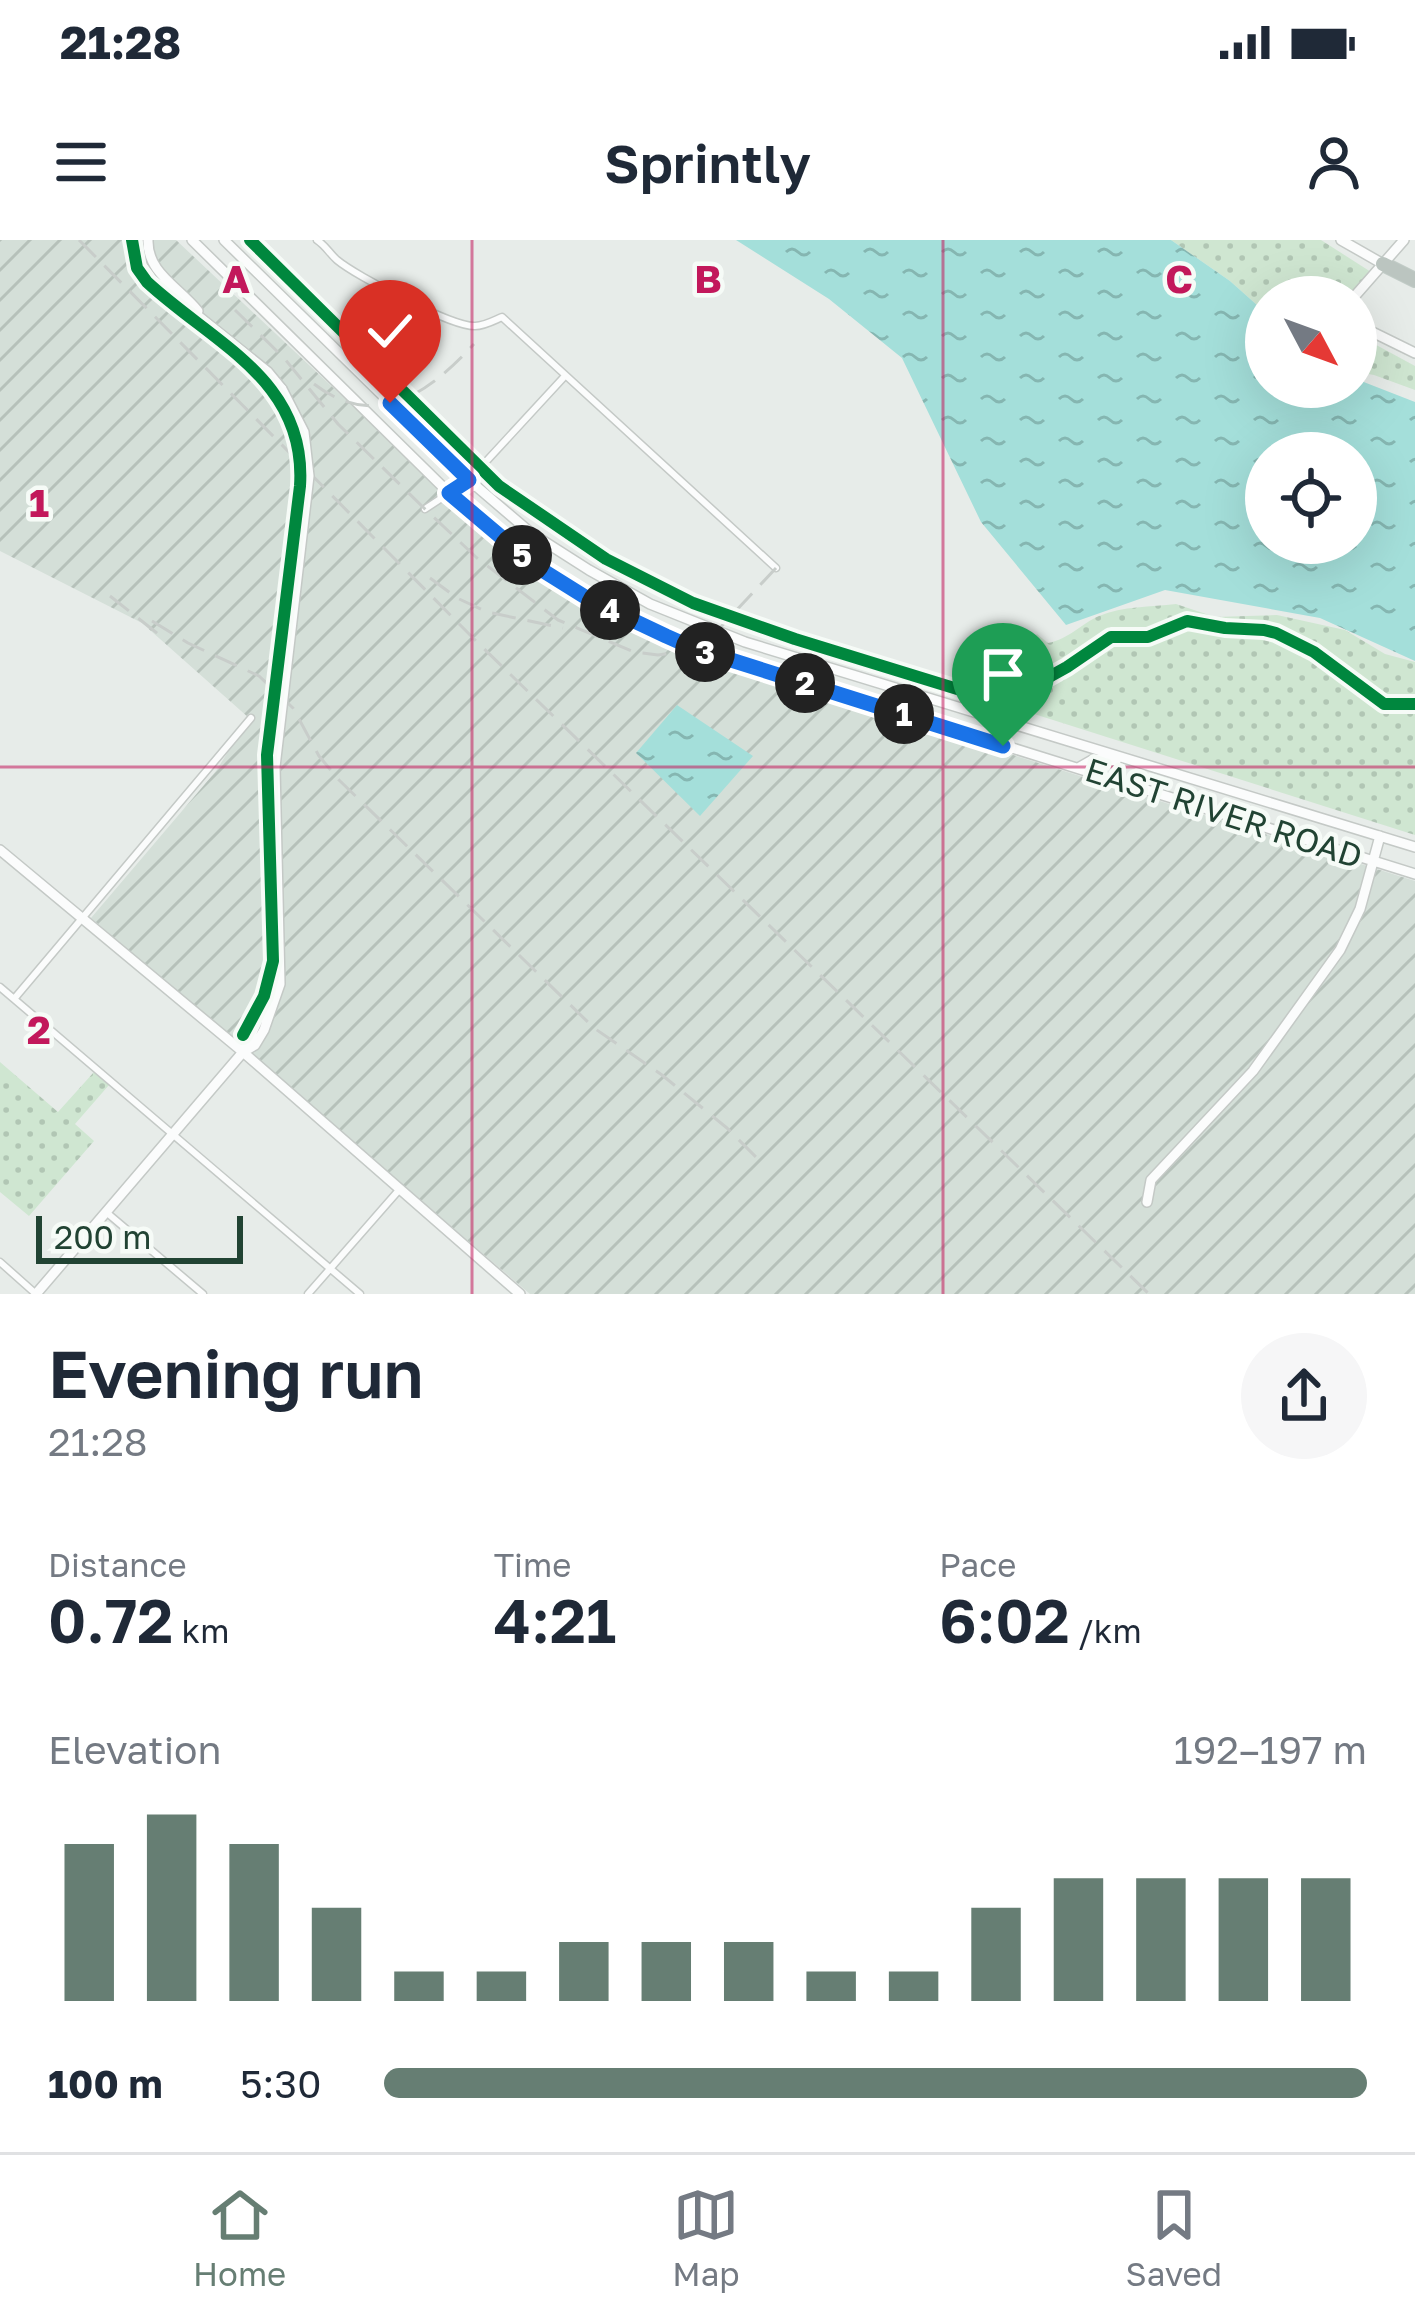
<!DOCTYPE html>
<meta charset="utf-8">
<style>
:root{--surface:#fff;--page:#f6f6f7;--text:#1f2937;--muted:#747a83;--line:#e0e1e3;--accent:#667e73}
body{margin:0;font-family:"Golos Text",sans-serif;background:var(--page);color:var(--text);height:100vh;display:flex;flex-direction:column;font-size:45px;white-space:nowrap}
*{box-sizing:border-box;margin:0}
p{font-size:39px;color:var(--muted)}
.icon{flex:none;width:66px;height:66px;fill:none;stroke:currentColor;stroke-width:2;stroke-linecap:round;stroke-linejoin:round}
.map{position:relative;height:1054px;overflow:hidden}
.details{display:flex;flex-direction:column;background:var(--surface);flex:1}
.details>*{flex:none}
.needle{width:78px;rotate:131deg}
.fabs{position:absolute;left:1245px;top:36px;display:grid;gap:24px}
.fabs a{display:grid;place-items:center;width:132px;height:132px;border-radius:50%;background:var(--surface);box-shadow:0 12px 48px #0002;font-size:60px}
.scale{position:absolute;left:36px;bottom:30px;width:207px;box-sizing:border-box;padding-left:12px;border:6px solid #214333;border-top:0;font-size:33px;line-height:42px;white-space:nowrap;color:#214333;-webkit-text-stroke:9px #f6fbf7;paint-order:stroke}
.pin{position:absolute;display:grid;place-items:center;width:102px;height:102px;color:#fff;margin:-123px -51px;border-radius:50% 50% 50% 0;rotate:-45deg;box-shadow:0 0 12px #0007}
.pin .icon{rotate:45deg}
.km{position:absolute;width:60px;height:60px;margin:-30px;border-radius:50%;background:#222;color:#fff;font-size:33px;line-height:60px;text-align:center}
.round{display:grid;place-items:center;flex:none;width:126px;height:126px;border-radius:63px;background:var(--page)}
.head{display:flex;align-items:center;justify-content:space-between;height:204px;padding:0 48px}
h1{font-size:66px;font-weight:600;line-height:90px}
.figures{display:grid;grid-template-columns:repeat(3,1fr);gap:18px;height:204px;padding:12px 48px}
.figures div{display:grid;align-content:center}
.figures b{font-size:60px;font-weight:600}
.figures small{font-size:33px;font-weight:400}
.figures p{font-size:33px}
.chart{height:336px;padding:24px 48px}
.chart p{display:flex;justify-content:space-between}
.chart svg{width:100%;height:216px;margin-top:12px;stroke:var(--accent);stroke-width:6}
ul{padding:0 48px;list-style:none;font-size:39px}
li{display:grid;grid-template-columns:192px 144px 1fr;align-items:center;height:90px}
li i{height:30px;border-radius:15px;background:var(--accent)}
.status{display:flex;justify-content:space-between;align-items:center;height:84px;padding:0 60px;background:var(--surface);direction:ltr}
.status svg{height:33px;fill:currentColor}
header{display:flex;justify-content:space-between;align-items:center;height:156px;padding:0 48px;background:var(--surface);font-size:54px;font-weight:600}
.tab-bar{display:flex;justify-content:space-around;align-items:center;height:168px;border-top:3px solid var(--line);background:var(--surface);font-size:33px;color:var(--muted)}
.tab-bar a{display:grid;justify-items:center;gap:6px}
.tab-bar .selected{color:var(--accent)}
.map>svg:first-child{display:block}
.industrial{fill:url(#industrial-furrows)}
.park{fill:url(#park-dots)}
.water{fill:url(#water-ripples);fill-rule:evenodd}
.lines{fill:none;stroke-linecap:round;stroke-linejoin:round}
.minor-casing{stroke:#c4c9c6;stroke-width:9}
.tertiary-casing{stroke:#c4c9c6;stroke-width:12}
.motorway-casing{stroke:#c1cbc6;stroke-width:16}
.minor{stroke:#fbfcfc;stroke-width:6}
.tertiary{stroke:#fbfcfc;stroke-width:9}
.motorway{stroke:#bbc5c0;stroke-width:14}
.rail{stroke:#c8cdca;stroke-width:3;stroke-dasharray:24 12;stroke-linecap:butt}
.tertiary-bridge-casing{stroke:#c4c9c6;stroke-width:12;stroke-linecap:butt}
.tertiary-bridge{stroke:#fbfcfc;stroke-width:9}
.cycleway-casing{stroke:#f6fbf7;stroke-width:20}
.cycleway{stroke:#00873e;stroke-width:12}
.route-casing{stroke:#fff;stroke-width:24}
.route{stroke:#1a73e8;stroke-width:15}
.grid{fill:none;stroke:#c2185b;stroke-width:3;stroke-opacity:0.55}
.labels{text-anchor:middle;stroke-width:9;stroke-linejoin:round;paint-order:stroke}
.street-label{font-size:33px;fill:#214333;stroke:#f6fbf7}
.grid-label{font-size:39px;text-anchor:middle;font-weight:bold;fill:#c2185b;stroke:#f6fbf7;stroke-width:9;stroke-linejoin:round;paint-order:stroke}
</style>
<div class="status"><b>21:28</b><svg viewBox="0 0 49 12"><path d="M0 12V9h3v3zM5 12V6h3v6zM10 12V3h3v9zM15 12V0h3v12zM26 1h20v11H26zM47 4h2v5h-2z"/></svg></div>
<header><svg class="icon" aria-label="menu" viewBox="0 0 24 24"><path d="M4 6h16M4 12h16M4 18h16"/></svg>Sprintly<svg class="icon" aria-label="person" viewBox="0 0 24 24"><circle cx="12" cy="8" r="4"/><path d="M4 21q1-7 8-7t8 7"/></svg></header>
<div class="map">
<svg width="1415" height="1054" viewBox="0 0 1415 1054">
<defs>
<pattern id="industrial-furrows" width="10" height="10" patternUnits="userSpaceOnUse" patternTransform="scale(3)"><rect width="10" height="10" fill="#d4dfd8"/><path d="M-1 1l2-2M0 10L10 0M9 11l2-2" fill="none" stroke="#b6c1ba"/></pattern>
<pattern id="park-dots" width="8" height="8" patternUnits="userSpaceOnUse" patternTransform="scale(3)"><rect width="8" height="8" fill="#cfe6d1"/><path d="M2 2h.1M6 6h.1" fill="none" stroke="#b1c6b4" stroke-width="1.8" stroke-linecap="round"/></pattern>
<pattern id="water-ripples" width="26" height="14" patternUnits="userSpaceOnUse" patternTransform="scale(3)"><rect width="26" height="14" fill="#a4dfda"/><path d="M2 4q2-2 4 0t4 0M15 11q2-2 4 0t4 0" fill="none" stroke="#85b6b1"/></pattern>
</defs>
<rect width="100%" height="100%" fill="#e7ece9"/>
<!-- industrial -->
<path class="industrial" d="M0,0h176l320,301 50,38 101,57 47,19 721,226v413h-885l-439,-376 125,-147 33,-53 -107,-95 -142,-72z"/>
<!-- park -->
<path class="park" d="M1171,0h150l50,32 -22,25h-83v16l-36,-32z
M1356,94l59,32v24l-41,-15 -18,-3z
M1176,364l39,13 62,-2 68,15 40,24 30,8v173l-434,-138 56,-63 11,9c21,-4 33,-19 51,-27 24,-10 52,-9 77,-12z
M0,822l58,50 36,-40 15,13 -34,39 19,17 -65,75 -29,-24z"/>
<!-- water -->
<path class="water" d="M736,0h435l59,41 36,32v74h90v-8l59,23v259l-95,-43 -155,-28 -99,35 -85,-103 -79,-164 -73,-59zM1266,213h90v90h-90z
M677,465l76,51 -53,60 -64,-63z"/>
<g class="lines">
<defs>
<path id="minor" d="M317,0c9,6 12,13 20,20 19,16 115,67 138,66 9,0 18,-5 27,-9l274,251
M425,269l44,-29 95,-103
M0,747l360,307
M14,759l237,-281
M106,972l97,82
M0,1022l36,32
M308,1054l91,-104"/>
<path id="tertiary" d="M138,0l3,24 11,15 116,93 14,17
M148,0c-1,33 31,47 50,71
M192,0l257,253 57,50 28,22 55,35 104,48 722,226
M224,0l245,240 62,53 58,37 61,34 95,38 670,205
M1341,0l42,24
M1354,57l50,-57
M1356,84l59,29
M1080,527l14,-8 22,2
M0,610l243,202 277,242
M243,812l21,-45 12,-33
M1147,962l4,-22 102,-109 87,-121 20,-41 20,-73
M36,1054l207,-242 12,-7 9,-15 16,-46 -5,-217"/>
<path id="motorway" d="M1383,24l32,16"/>
</defs>
<!-- minor casing -->
<use href="#minor" class="minor-casing"/>
<!-- tertiary casing -->
<use href="#tertiary" class="tertiary-casing"/>
<!-- motorway casing -->
<use href="#motorway" class="motorway-casing"/>
<!-- minor -->
<use href="#minor" class="minor"/>
<!-- tertiary -->
<use href="#tertiary" class="tertiary"/>
<!-- motorway -->
<use href="#motorway" class="motorway"/>
<!-- rail -->
<path class="rail" d="M79,0l398,402 672,652
M235,70l49,48 54,66 87,85 52,49 81,62 76,32 24,3 25,-4 18,-8 16,-12 59,-63
M314,144c63,48 116,8 160,-40
M430,338l27,20 30,14 76,16
M110,356l52,41
M152,381l36,22 71,33 34,32 26,48 20,24 255,248 68,47 65,53 29,29"/>
<defs>
<path id="tertiary-bridge" d="M275,527l34,-291 -5,-44 -22,-43"/>
</defs>
<!-- tertiary-bridge casing -->
<use href="#tertiary-bridge" class="tertiary-bridge-casing"/>
<!-- tertiary-bridge -->
<use href="#tertiary-bridge" class="tertiary-bridge"/>
<defs>
<path id="cycleway" d="M132,0l5,28 10,14c67,62 160,98 153,204l-33,269 6,206 -9,35 -21,39
M250,0l249,246 107,73 87,44 102,36 185,57 42,-4 45,-25 44,-30h37l39,-16 38,7 39,2 12,3 38,19 70,52h31"/>
</defs>
<!-- cycleway casing -->
<use href="#cycleway" class="cycleway-casing"/>
<!-- cycleway -->
<use href="#cycleway" class="cycleway"/>
</g>
<g class="lines">
<defs>
<path id="route" d="M390,163l79,77 -20,13 85,72 56,35 76,36 27,12 310,98"/>
</defs>
<!-- route casing -->
<use href="#route" class="route-casing"/>
<!-- route -->
<use href="#route" class="route"/>
</g>
<!-- grid -->
<path class="grid" d="M472,0v1054M943,0v1054M0,527h1415"/>
<g class="labels">
<!-- street labels -->
<g class="street-label">
<text transform="translate(1224 573) rotate(18)" y="12">EAST RIVER ROAD</text>
</g>
</g>
<g class="grid-label">
<text x="236" y="53">A</text>
<text x="708" y="53">B</text>
<text x="1179" y="53">C</text>
<text x="39" y="277">1</text>
<text x="39" y="804">2</text>
</g>
</svg>
<div class="fabs">
<a><svg class="needle" viewBox="-14 -14 28 28"><path d="M0-13l5 13h-10z" fill="#e53935"/><path d="M0 13l5-13h-10z" fill="#747a83"/></svg></a>
<a><svg class="icon" aria-label="locate" viewBox="0 0 24 24"><circle cx="12" cy="12" r="6"/><path d="M12 2v4M12 18v4M2 12h4M18 12h4"/></svg></a>
</div>
<div class="scale">200 m</div>
<div class="pin" style="left:1003px;top:506px;background:#1e9e55"><svg class="icon" aria-label="arrive" viewBox="0 0 24 24"><path d="M6 21V4h12l-3 4 3 4H6"/></svg></div>
<div class="pin" style="left:390px;top:163px;background:#d93025"><svg class="icon" aria-label="check" viewBox="0 0 24 24"><path d="M5 12l5 5 9-10"/></svg></div>
<b class="km" style="left:904px;top:474px">1</b>
<b class="km" style="left:805px;top:443px">2</b>
<b class="km" style="left:705px;top:412px">3</b>
<b class="km" style="left:610px;top:370px">4</b>
<b class="km" style="left:522px;top:315px">5</b>
</div>
<section class="details">
<div class="head"><div><h1>Evening run</h1><p>21:28</p></div><a class="round"><svg class="icon" aria-label="share" viewBox="0 0 24 24"><path d="M12 15V3M7 8l5-5 5 5M5 13v7h14v-7"/></svg></a></div>
<div class="figures">
<div><p>Distance</p><b>0.72<small> km</small></b></div>
<div><p>Time</p><b>4:21</b></div>
<div><p>Pace</p><b>6:02<small> /km</small></b></div>
</div>
<div class="chart"><p><span>Elevation</span>192–197 m</p>
<svg viewBox="0 0 160 44" preserveAspectRatio="none"><path d="M5 44V12M15 44V6M25 44V12M35 44V25M45 44V38M55 44V38M65 44V32M75 44V32M85 44V32M95 44V38M105 44V38M115 44V25M125 44V19M135 44V19M145 44V19M155 44V19"/></svg>
</div>
<ul>
<li><b>100 m</b>5:30<i style="width:100%"></i></li>
</ul>
</section>
<nav class="tab-bar">
<a class="selected"><svg class="icon" aria-label="home" viewBox="0 0 24 24"><path d="M3 11l9-7 9 7M6 9v11h12V9"/></svg>Home</a>
<a><svg class="icon" aria-label="map" viewBox="0 0 24 24"><path d="M3 6l6-2 6 2 6-2v14l-6 2-6-2-6 2zM9 4v14M15 6v14"/></svg>Map</a>
<a><svg class="icon" aria-label="saved" viewBox="0 0 24 24"><path d="M7 4h10v16l-5-4-5 4z"/></svg>Saved</a>
</nav>
